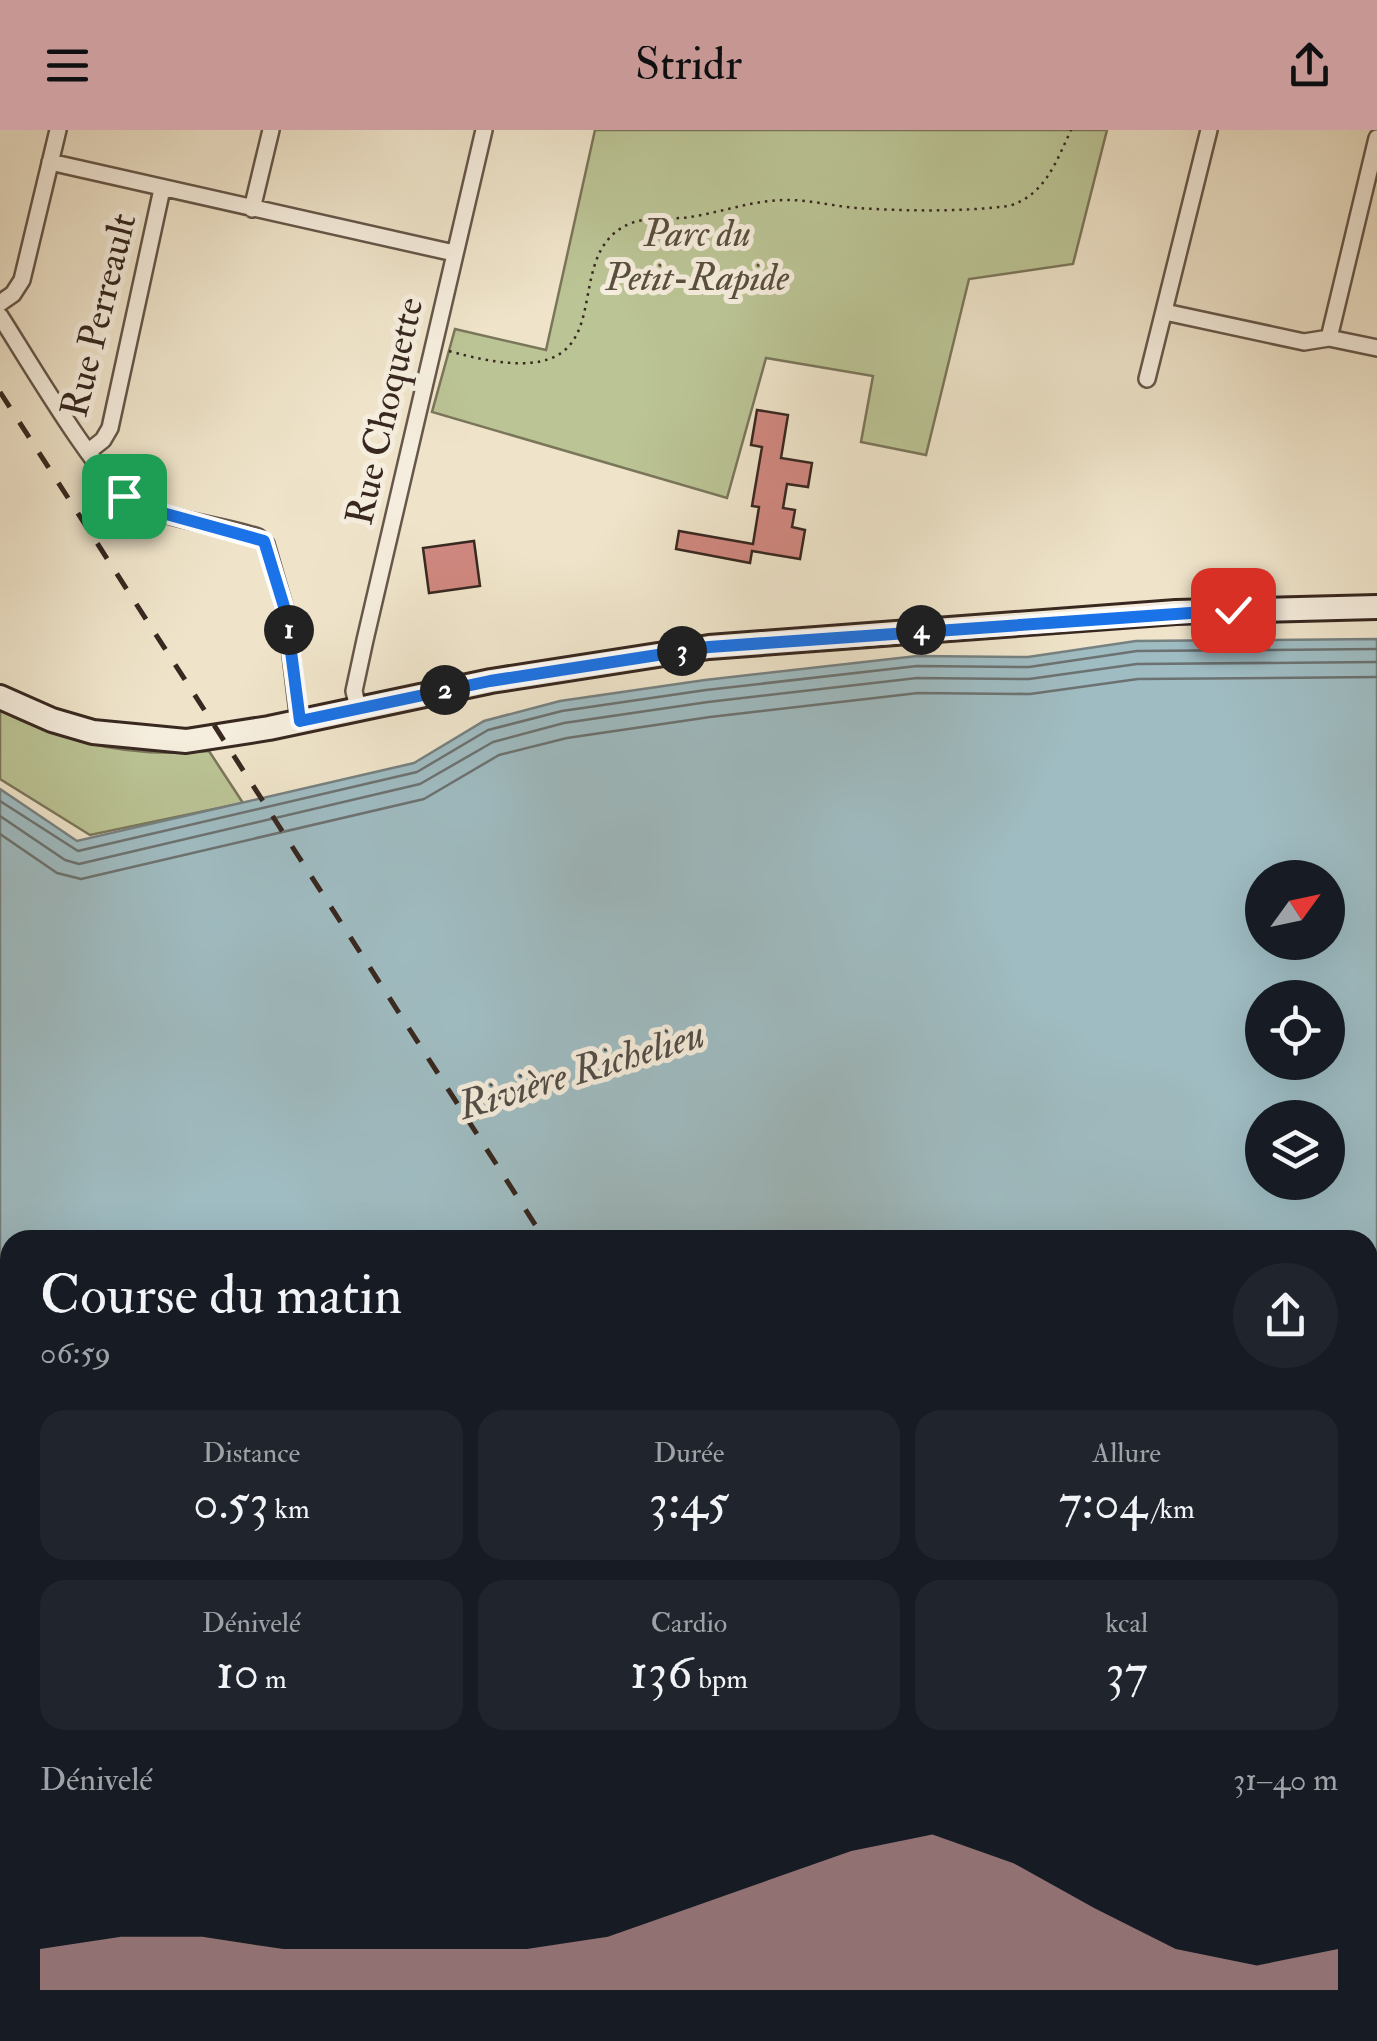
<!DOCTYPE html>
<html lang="fr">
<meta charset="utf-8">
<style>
:root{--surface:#171b24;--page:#20242c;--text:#f1f3f6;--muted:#9ea1a6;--accent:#c59692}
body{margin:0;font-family:"IM FELL Double Pica",serif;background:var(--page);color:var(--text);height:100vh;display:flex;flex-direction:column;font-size:38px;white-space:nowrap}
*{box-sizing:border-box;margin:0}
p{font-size:32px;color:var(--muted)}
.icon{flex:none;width:55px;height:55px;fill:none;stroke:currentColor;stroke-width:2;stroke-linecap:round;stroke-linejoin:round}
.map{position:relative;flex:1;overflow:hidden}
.sheet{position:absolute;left:0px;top:1100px;width:1378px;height:812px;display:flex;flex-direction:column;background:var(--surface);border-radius:30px 30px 0 0;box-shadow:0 10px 40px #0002}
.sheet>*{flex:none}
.needle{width:65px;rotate:57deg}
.fabs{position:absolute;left:1245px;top:730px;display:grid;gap:20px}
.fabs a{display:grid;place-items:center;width:100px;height:100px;border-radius:50%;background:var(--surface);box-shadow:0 10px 40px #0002;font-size:50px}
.pin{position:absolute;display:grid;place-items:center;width:85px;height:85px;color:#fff;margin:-42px;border-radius:20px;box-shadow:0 5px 15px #0006}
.km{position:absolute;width:50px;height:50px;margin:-25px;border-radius:50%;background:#222;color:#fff;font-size:28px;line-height:50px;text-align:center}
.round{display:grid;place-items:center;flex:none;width:105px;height:105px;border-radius:52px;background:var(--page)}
.headline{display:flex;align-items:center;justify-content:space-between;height:170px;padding:0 40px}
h1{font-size:55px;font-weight:600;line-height:75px}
.metrics{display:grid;grid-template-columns:repeat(3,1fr);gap:15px;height:170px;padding:10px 40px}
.metrics div{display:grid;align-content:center;border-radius:25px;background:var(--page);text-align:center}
.metrics b{font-size:50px;font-weight:600}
.metrics small{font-size:28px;font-weight:400}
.metrics p{font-size:28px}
.chart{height:280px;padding:20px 40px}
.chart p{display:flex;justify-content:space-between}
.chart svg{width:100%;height:180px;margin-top:10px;fill:var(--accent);opacity:.7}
header{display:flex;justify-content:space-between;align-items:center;height:130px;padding:0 40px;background:var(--accent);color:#111;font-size:45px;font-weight:600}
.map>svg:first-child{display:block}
.green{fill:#bbc495;stroke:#7a765a;stroke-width:2.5}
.water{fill:#9fbcc2;stroke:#768181;stroke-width:2.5;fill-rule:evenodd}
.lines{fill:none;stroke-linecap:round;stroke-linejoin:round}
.shore{stroke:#6c7271;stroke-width:2.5}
.building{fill:#d08880;stroke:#382820;stroke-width:2.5}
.minor-casing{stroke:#66574a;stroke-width:20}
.secondary-casing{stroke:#382820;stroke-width:28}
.primary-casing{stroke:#382820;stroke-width:30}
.path{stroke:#382820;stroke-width:2.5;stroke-dasharray:2.5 5;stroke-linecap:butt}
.minor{stroke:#f5eddd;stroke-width:15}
.secondary{stroke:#f5eddd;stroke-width:22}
.primary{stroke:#e8c285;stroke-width:25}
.rail{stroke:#382820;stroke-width:5;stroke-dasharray:18 18;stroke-linecap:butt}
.route-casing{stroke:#fff;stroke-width:20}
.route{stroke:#1a73e8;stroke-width:12}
.labels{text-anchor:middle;stroke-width:10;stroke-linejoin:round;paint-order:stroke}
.park-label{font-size:38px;font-style:italic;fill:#594f3d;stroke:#f5eddd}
.street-label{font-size:38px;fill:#382820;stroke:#f5eddd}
.water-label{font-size:40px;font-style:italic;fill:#524d48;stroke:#f5eddd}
</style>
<header><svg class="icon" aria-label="menu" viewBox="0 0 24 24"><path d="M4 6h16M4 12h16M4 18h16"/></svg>Stridr<svg class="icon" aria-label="share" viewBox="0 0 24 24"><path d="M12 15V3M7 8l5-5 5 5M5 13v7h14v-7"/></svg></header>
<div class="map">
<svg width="1377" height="1911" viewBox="0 0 1377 1911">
<rect width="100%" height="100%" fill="#efe4ca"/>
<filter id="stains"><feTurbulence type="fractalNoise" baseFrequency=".002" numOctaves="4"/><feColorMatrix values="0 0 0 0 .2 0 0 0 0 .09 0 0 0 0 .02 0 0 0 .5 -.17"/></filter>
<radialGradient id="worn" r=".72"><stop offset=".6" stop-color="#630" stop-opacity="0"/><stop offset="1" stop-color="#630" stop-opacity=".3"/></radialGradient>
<!-- green -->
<path class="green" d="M595,0h512l-34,134 -104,15 -43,176 -65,-13 12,-66 -107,-18 -39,140 -295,-86 23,-83 91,21z
M0,580c65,34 135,48 209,41l34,52 -153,32 -90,-56z
M10,1798v104l129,1 1,8h-140v-112z"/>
<!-- water -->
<path class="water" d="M1377,509v681l-9,-1v-79h-1358v291l-10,-3v-739l77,52 337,-78 70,-42 76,-20 145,-21 212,-24 111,1 108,-16zM1262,748h66v64h-66zM1262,868h66v64h-66zM1262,988h66v64h-66z"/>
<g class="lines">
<!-- shore -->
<path class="shore" d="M0,671l78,50 339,-79 71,-42 74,-19 144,-21 211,-24 112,1 108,-16 240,-2
M0,686l65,44 14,4 341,-80 73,-42 71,-19 144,-21 209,-24 112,1 108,-15 240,-2
M0,704l57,39 24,6 343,-80 75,-44 68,-17 143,-21 208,-24 112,1 108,-15 239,-2"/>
</g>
<!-- building -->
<path class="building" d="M757,280l31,5 -7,43 31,5 -4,24 -21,-3 -4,24 12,2 -3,17 13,3 -5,29 -48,-8 -2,12 -74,-14 3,-18 74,13 6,-37 -7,-1 10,-59 -11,-2z
M474,411l6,45 -51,7 -6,-45z"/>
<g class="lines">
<defs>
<path id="minor" d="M50,32l404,91
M252,79l19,-79
M0,173l13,-9 9,-14 36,-150
M1165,182l139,30 25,-4 48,10
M0,186c24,37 101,169 133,186 38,19 85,22 125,35l8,7 20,69 13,108
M1329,208l48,-200
M1147,249l62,-249
M89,321l14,-11 7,-12 52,-239
M358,578l-4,-17 11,-51 119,-510
M1368,1848h9
M466,1911v-9
M688,1911v-9
M886,1911v-9
M1071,1911v-9
M1261,1911v-9"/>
<path id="secondary" d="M0,567l52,23 41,12 93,9 83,-13 222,-47 218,-34 467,-35 201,-5"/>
<path id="primary" d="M1368,1470l9,-4
M0,1488l10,4"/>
</defs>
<!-- minor casing -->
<use href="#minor" class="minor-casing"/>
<!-- secondary casing -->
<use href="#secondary" class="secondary-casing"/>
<!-- primary casing -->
<use href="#primary" class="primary-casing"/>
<!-- path -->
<path class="path" d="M449,221c195,55 99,-91 180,-127 19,-8 41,-4 61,-7 33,-5 63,-17 97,-17 23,0 46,6 69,8 49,3 104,4 153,-2 36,-11 47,-44 62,-76"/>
<!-- minor -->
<use href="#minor" class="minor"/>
<!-- secondary -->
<use href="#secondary" class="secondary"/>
<!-- primary -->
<use href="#primary" class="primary"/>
<!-- rail -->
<path class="rail" d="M0,262l545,848
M1368,1771l9,1"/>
</g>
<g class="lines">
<defs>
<path id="route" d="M124,366l35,16 105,29 22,72 14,108 190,-40 219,-34 524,-37"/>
</defs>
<!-- route casing -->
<use href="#route" class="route-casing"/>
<!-- route -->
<use href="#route" class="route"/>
</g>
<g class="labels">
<!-- park labels -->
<g class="park-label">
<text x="697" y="116">Parc du<tspan x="697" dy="44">Petit-Rapide</tspan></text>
</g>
<!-- street labels -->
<g class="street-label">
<text transform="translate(98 185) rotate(-76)" y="13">Rue Perreault</text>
<text transform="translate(384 281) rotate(-77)" y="13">Rue Choquette</text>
</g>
<!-- water labels -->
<g class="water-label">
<text transform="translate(581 939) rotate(-17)" y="14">Rivière Richelieu</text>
</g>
</g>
<rect width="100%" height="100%" filter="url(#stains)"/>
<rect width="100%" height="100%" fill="url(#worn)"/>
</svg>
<div class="fabs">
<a><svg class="needle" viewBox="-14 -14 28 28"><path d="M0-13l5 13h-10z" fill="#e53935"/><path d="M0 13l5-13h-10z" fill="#9ea1a6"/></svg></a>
<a><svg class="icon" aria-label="locate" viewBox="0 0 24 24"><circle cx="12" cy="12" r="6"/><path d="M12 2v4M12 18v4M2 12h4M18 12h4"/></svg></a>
<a><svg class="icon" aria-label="layers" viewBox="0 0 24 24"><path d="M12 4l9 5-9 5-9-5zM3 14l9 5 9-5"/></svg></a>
</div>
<div class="pin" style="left:124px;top:366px;background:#1e9e55"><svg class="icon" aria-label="arrive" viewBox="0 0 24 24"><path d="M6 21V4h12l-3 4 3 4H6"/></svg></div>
<div class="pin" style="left:1233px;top:480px;background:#d93025"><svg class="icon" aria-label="check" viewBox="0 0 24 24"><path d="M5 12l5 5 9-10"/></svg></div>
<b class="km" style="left:289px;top:500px">1</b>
<b class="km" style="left:445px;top:560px">2</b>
<b class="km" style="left:682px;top:521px">3</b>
<b class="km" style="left:921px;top:500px">4</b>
<section class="sheet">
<div class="headline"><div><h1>Course du matin</h1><p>06:59</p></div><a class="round"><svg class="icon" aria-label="share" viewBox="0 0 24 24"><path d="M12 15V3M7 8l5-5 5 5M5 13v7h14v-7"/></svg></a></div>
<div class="metrics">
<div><p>Distance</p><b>0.53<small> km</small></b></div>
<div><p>Durée</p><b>3:45</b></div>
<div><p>Allure</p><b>7:04<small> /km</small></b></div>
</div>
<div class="metrics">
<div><p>Dénivelé</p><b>10<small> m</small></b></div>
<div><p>Cardio</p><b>136<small> bpm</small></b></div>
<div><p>kcal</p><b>37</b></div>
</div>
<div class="chart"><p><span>Dénivelé</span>31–40 m</p>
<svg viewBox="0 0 160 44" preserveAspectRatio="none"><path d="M0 44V34L10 31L20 31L30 34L40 34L50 34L60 34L70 31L80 24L90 17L100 10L110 6L120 13L130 24L140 34L150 38L160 34V44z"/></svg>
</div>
</section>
</div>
